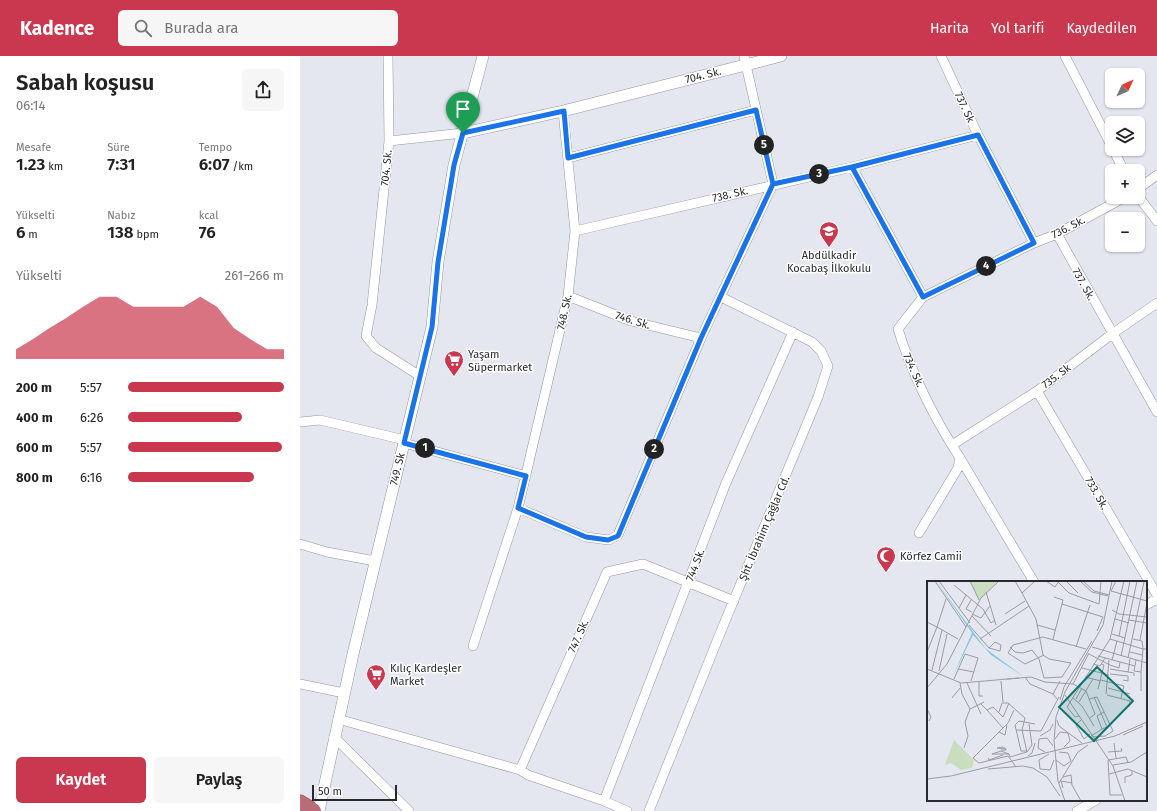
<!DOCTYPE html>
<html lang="tr">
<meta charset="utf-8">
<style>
:root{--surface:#fff;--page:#f6f6f6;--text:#222;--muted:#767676;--accent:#c9384e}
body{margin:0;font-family:"Fira Sans",sans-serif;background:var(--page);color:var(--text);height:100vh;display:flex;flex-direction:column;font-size:15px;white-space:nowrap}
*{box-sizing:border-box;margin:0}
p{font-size:13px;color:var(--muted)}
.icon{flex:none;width:22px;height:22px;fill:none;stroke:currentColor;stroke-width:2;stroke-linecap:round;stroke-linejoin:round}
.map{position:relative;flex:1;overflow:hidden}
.panel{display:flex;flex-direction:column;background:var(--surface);width:300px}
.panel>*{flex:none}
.needle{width:26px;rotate:46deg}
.tools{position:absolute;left:805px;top:12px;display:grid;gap:8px}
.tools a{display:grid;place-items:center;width:40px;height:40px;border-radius:6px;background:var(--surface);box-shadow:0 1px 3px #0004;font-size:20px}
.scale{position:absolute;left:12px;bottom:10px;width:85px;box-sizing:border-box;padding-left:4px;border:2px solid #292a2d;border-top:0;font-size:11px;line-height:14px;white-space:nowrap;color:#292a2d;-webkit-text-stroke:3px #fff;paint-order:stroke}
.pin{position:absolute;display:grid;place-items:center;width:34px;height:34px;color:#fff;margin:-41px -17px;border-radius:50% 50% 50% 0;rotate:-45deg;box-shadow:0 0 4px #0007}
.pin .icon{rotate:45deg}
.km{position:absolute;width:20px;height:20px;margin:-10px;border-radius:50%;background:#222;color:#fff;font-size:11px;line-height:20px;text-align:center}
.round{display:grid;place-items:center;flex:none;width:42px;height:42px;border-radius:6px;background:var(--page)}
.headline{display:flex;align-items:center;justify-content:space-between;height:68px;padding:0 16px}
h1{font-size:22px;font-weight:600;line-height:30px}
.figures{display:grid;grid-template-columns:repeat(3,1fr);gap:6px;height:68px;padding:4px 16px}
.figures div{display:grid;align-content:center}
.figures b{font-size:17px;font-weight:600}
.figures small{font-size:11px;font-weight:400}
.figures p{font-size:11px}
.chart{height:112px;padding:8px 16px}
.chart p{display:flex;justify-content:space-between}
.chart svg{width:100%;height:72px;margin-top:4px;fill:var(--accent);opacity:.7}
.button{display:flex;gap:8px;margin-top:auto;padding:8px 16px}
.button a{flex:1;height:46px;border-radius:6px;background:var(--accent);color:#fff;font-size:16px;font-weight:600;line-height:46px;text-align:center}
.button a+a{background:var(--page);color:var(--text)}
ul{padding:0 16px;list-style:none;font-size:13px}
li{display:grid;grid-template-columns:64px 48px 1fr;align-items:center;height:30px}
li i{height:10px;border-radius:5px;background:var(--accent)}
header{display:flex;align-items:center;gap:24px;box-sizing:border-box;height:56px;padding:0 20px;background:var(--accent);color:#fff}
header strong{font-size:19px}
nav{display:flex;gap:22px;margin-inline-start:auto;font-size:14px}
.search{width:280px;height:36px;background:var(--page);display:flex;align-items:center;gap:10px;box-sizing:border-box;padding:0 14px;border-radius:6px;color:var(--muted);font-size:15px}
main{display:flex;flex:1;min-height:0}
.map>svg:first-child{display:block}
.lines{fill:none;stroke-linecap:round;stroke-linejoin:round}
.minor-casing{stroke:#94969e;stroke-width:10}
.tertiary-casing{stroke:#94969e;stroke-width:12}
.motorway-casing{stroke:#88565d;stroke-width:17}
.minor{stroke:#fff;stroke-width:9}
.tertiary{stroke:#fff;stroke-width:11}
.motorway{stroke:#bb6d77;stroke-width:16}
.route-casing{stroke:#fff;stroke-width:8}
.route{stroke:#1a73e8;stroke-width:5}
.labels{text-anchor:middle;stroke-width:3;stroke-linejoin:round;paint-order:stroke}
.street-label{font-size:11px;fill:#292a2d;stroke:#fff}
.poi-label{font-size:11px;fill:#292a2d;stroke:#fff;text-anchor:start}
.inset-road{fill:none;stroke:#9a9ba2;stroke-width:1}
.view{fill:#0f766e;fill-opacity:0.15;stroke:#0f766e;stroke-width:2}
.inset-edge{fill:none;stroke:#292a2d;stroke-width:2}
</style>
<header>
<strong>Kadence</strong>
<div class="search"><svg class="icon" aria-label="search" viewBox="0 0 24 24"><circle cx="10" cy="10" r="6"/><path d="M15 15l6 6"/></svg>Burada ara</div>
<nav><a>Harita</a><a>Yol tarifi</a><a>Kaydedilen</a></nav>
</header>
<main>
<section class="panel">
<div class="headline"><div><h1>Sabah koşusu</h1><p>06:14</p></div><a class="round"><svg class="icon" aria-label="share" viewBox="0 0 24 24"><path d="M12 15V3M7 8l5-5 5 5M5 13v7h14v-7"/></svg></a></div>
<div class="figures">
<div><p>Mesafe</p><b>1.23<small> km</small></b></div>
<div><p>Süre</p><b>7:31</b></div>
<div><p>Tempo</p><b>6:07<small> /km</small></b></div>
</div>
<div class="figures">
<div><p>Yükselti</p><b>6<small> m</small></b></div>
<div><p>Nabız</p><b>138<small> bpm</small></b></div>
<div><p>kcal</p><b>76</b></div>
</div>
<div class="chart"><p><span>Yükselti</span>261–266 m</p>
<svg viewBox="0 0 160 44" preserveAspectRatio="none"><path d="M0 44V38L10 32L20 25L30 19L40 12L50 6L60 6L70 12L80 12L90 12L100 12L110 6L120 12L130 25L140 32L150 38L160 38V44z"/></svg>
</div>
<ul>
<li><b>200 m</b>5:57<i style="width:100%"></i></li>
<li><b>400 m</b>6:26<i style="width:73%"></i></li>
<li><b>600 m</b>5:57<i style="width:99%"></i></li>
<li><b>800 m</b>6:16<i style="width:81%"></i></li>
</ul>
<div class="button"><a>Kaydet</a><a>Paylaş</a></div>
</section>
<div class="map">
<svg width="857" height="755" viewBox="0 0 857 755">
<rect width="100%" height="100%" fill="#e5e7f0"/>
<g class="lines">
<defs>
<path id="minor" d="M88,0l1,85
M641,0l37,79 56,108
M765,0l47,91
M813,93l11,22
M268,102l188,-48
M552,111l71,130
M838,133l19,-14
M838,140l19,25
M275,175l277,-64 126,-32
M757,178l100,178
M268,240l63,25 70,17
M120,320l-44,-28 -10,-12 6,-31 17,-164 74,-8
M737,335l120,204
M0,366l20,-2 85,20
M104,387l122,33
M652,389l85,-54 75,-57 45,-31
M660,402l74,124
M218,452l68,29 23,3 9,-5 83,-197 72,-154 -29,-128
M619,477l39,-65 2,-10c-26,-40 -48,-84 -62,-129l25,-32 111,-54 23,-9 68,-37
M0,488l27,8 48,9
M846,549l11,-6
M173,590l45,-138 50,-212 7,-65 -12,-120
M0,628l44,9
M38,663l182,51
M34,681l75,74
M304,745l122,-318 67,-151
M327,755l-23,-10 -76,-26 -8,-5 87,-198 36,-8 91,37
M349,755l70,-175 99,-239 10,-31 -7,-15 -9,-9 -91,-45
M777,755l19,-11"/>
<path id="tertiary" d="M163,77l100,-22 218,-55
M19,755l34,-157 79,-327 6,-65 16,-97 29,-109"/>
<path id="motorway" d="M0,747l13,8"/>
</defs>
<!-- minor casing -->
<use href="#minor" class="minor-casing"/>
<!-- tertiary casing -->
<use href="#tertiary" class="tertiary-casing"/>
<!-- motorway casing -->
<use href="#motorway" class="motorway-casing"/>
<!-- minor -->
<use href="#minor" class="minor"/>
<!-- tertiary -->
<use href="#tertiary" class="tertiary"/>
<!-- motorway -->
<use href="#motorway" class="motorway"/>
</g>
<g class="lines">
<defs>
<path id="route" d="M163,77l-9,32 -16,97 -6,65 -28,116 122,33 -8,32 68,29 22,3 10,-4 83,-198 72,-154 79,-17 126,-32 56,108 -111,54 -71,-130 -79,17 -17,-74 -188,48 -4,-47 -101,22"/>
</defs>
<!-- route casing -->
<use href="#route" class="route-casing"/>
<!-- route -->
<use href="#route" class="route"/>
</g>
<!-- icons -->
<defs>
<symbol id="school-pin" viewBox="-11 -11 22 30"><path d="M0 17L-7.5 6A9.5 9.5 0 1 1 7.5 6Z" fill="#c9384e" stroke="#fff"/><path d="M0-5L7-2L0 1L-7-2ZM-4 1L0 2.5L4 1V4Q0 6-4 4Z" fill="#fff"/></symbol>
<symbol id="supermarket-pin" viewBox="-11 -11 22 30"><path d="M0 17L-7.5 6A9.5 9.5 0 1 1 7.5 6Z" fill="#c9384e" stroke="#fff"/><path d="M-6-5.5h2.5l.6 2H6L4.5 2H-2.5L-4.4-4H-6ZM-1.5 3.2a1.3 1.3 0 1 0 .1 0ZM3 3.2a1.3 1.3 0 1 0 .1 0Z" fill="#fff"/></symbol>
<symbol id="mosque-pin" viewBox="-11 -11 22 30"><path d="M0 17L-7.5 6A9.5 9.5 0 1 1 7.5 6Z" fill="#c9384e" stroke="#fff"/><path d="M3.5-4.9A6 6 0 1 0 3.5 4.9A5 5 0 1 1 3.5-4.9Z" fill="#fff"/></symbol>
</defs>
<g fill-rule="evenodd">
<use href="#school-pin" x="518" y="164" width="22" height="30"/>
<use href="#supermarket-pin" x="143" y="293" width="22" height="30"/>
<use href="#mosque-pin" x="575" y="489" width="22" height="30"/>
<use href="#supermarket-pin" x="65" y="607" width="22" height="30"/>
</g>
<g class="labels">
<!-- street labels -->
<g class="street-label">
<text transform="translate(403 19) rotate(-14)" y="4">704. Sk.</text>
<text transform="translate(665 51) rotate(65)" y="4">737. Sk</text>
<text transform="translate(86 112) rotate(-84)" y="4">704. Sk.</text>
<text transform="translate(430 138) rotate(-13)" y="4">738. Sk.</text>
<text transform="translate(768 171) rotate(-27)" y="4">736. Sk.</text>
<text transform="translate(784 228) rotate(61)" y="4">737. Sk.</text>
<text transform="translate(264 256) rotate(-78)" y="4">748. Sk.</text>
<text transform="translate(333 264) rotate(17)" y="4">746. Sk.</text>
<text transform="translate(614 314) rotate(66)" y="4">734. Sk.</text>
<text transform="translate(756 320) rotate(-37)" y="4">735. Sk</text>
<text transform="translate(97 413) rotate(-76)" y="4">749. Sk</text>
<text transform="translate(797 437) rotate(60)" y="4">733. Sk.</text>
<text transform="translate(464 472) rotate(-67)" y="4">Şht. İbrahim Çağlar Cd.</text>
<text transform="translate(395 509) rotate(-69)" y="4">744 Sk.</text>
<text transform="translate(278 580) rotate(-66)" y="4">747. Sk.</text>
</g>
<!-- poi labels -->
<g class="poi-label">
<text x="529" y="203" text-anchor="middle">Abdülkadir<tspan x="529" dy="13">Kocabaş İlkokulu</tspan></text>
<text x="168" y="302">Yaşam<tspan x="168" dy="13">Süpermarket</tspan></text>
<text x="600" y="504">Körfez Camii</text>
<text x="90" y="616">Kılıç Kardeşler<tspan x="90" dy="13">Market</tspan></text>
</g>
</g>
<!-- overview -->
<g transform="translate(627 525)">
<rect width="220" height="220" fill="#e5e7f0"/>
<path d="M43,0h28l-19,19zM27,159l20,20 -2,8 -11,2 -10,-7 -6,2z" fill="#c8debe"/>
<path d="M9,0l49,67 39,29 -33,-22 -18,-20 -21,43 20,-45z" fill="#80c8e0"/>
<path class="inset-road" d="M8,0l31,46M12,0l31,42M43,0l9,19M88,0l7,12 13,-12M119,0l9,6 4,-6M130,0l12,12 30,11 2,-23M139,0l12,12M153,0l12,11 16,4M156,0l11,10 15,4M189,0l-5,10 36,10M27,4l29,24 8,14 4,-3M59,11l10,33M44,19l-5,9 6,3M135,23l41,13M32,27l7,-13M185,29l7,4 28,3M45,33l9,4 9,-12M78,33l20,-13M45,35l19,20M188,38l14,4M202,39l18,3M0,41l10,5 9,-28M42,44l20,23 11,3 1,-6 -6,-3 -6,6M110,44l18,5M170,50l6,-14M185,53l13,4M192,55l11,-55M53,58l49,-33M126,58l10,-39 -9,-3M183,58l33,10 -2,23 -7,-1 2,-11M206,58l9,2 1,8h4M213,59l7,-37M83,66l5,5 8,1 9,-3 7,9 5,19 18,-1 9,-14 -22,-4 -6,-4 -7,-36 -14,-26M149,66l14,-42M165,66l55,16M0,71l10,-25 21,12M203,71l12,3M162,73l21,11 9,3 1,-6M117,74l-19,9 -17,-11 5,-8 30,-8 43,12M171,75l37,10M194,75l16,-75M201,77l16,-76M185,79l5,-19M166,83l7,2 5,-8M155,87l27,7M0,88l34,14 70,-6 14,5 28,2 13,7 9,23 -5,4M31,88l16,3M183,88l24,4v3M5,89l10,-40M12,90l8,-37M201,91l2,-13M183,93l18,2v5l-5,-1M98,96l5,7 23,10 4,5M158,96l16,4M27,98l11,-25 13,4 -7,23M80,98l12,-1M174,99l23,6 -3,12M74,100l2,21M52,101v14h4M33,102l2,11 8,15M40,102l14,31M146,103l16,-31M0,107l20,-24 34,-66 18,-17M181,107l22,6M171,108l6,-24 -3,-1M214,110v-19M126,113l7,-13M179,113l3,-34M138,114l48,71 12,35M180,114l23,6 -1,6M167,116l13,30M25,117l8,-10M146,117l9,8 12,20M149,118l6,-11M162,118l8,-2 16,34 -8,5 -13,1M133,119l4,-13 28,-46M152,121l14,-23M54,123l6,6 6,-3 10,10 6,-14M0,128l4,8 -2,4M60,129l16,18M87,129l-6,13 -35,35 6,5 29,-7 8,11M72,131l3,-9h6l17,15 -3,12 5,22 -17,5 -1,-3 -8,-3 -9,3h17M177,131l-7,4 5,13 5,-2M152,135l-4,1 -8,-10 43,-68 14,-58M130,139l2,6 23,17M154,139l-5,5 8,14 6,-5M89,149l25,1 18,-34M72,151l6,3 2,-10M196,154l20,-9M113,155l10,-6 3,-6M164,155l11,-7M128,158l5,-7 8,1 2,8 -6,6M187,162l2,15M37,167l4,-12 -3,-14 5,-13 14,-7M74,169h5v-1l-3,-2 -6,1 9,1M100,170h-6l-6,-26 4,-4 16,3M100,171l5,-7 -3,-21M118,171l-7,-4 1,-9 8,-1 6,8M181,171l14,-1 -1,-3M122,173l-10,6 1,9 10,1 4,-10M101,175l4,-3 3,-10M61,177l1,2 14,-5M129,179l8,6 7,-5 -3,-8 -9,-1M186,184l18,-3 16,-10M61,188l35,-3 10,2 14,9 13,19M182,193l19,-5 19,8M136,196l8,-2 1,10 9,16M0,198l24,-3 164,-40 32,-14M132,202l19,-31 10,-7M198,202v-6l7,-2v-4M136,207l-2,-7 11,2M195,214h-12l-2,-35 18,-3 2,6M138,220l-7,-20 -4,-40 2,-24 9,-25 38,-67 9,-44"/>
<path class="view" d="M170,86l36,34 -39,40 -35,-34z"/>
<rect width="220" height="220" class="inset-edge"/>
</g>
</svg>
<div class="tools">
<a><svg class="needle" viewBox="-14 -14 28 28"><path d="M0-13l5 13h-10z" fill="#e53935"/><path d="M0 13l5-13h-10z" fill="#767676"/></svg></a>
<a><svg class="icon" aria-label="layers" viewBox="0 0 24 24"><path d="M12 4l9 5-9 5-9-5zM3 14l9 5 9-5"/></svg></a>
<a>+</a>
<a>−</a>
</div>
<div class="scale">50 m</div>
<div class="pin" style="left:163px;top:77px;background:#1e9e55"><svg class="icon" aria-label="arrive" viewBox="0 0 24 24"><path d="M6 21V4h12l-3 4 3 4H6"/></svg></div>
<b class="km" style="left:125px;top:392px">1</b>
<b class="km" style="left:354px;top:393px">2</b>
<b class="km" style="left:519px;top:118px">3</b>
<b class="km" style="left:686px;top:210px">4</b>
<b class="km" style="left:464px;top:89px">5</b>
</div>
</main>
